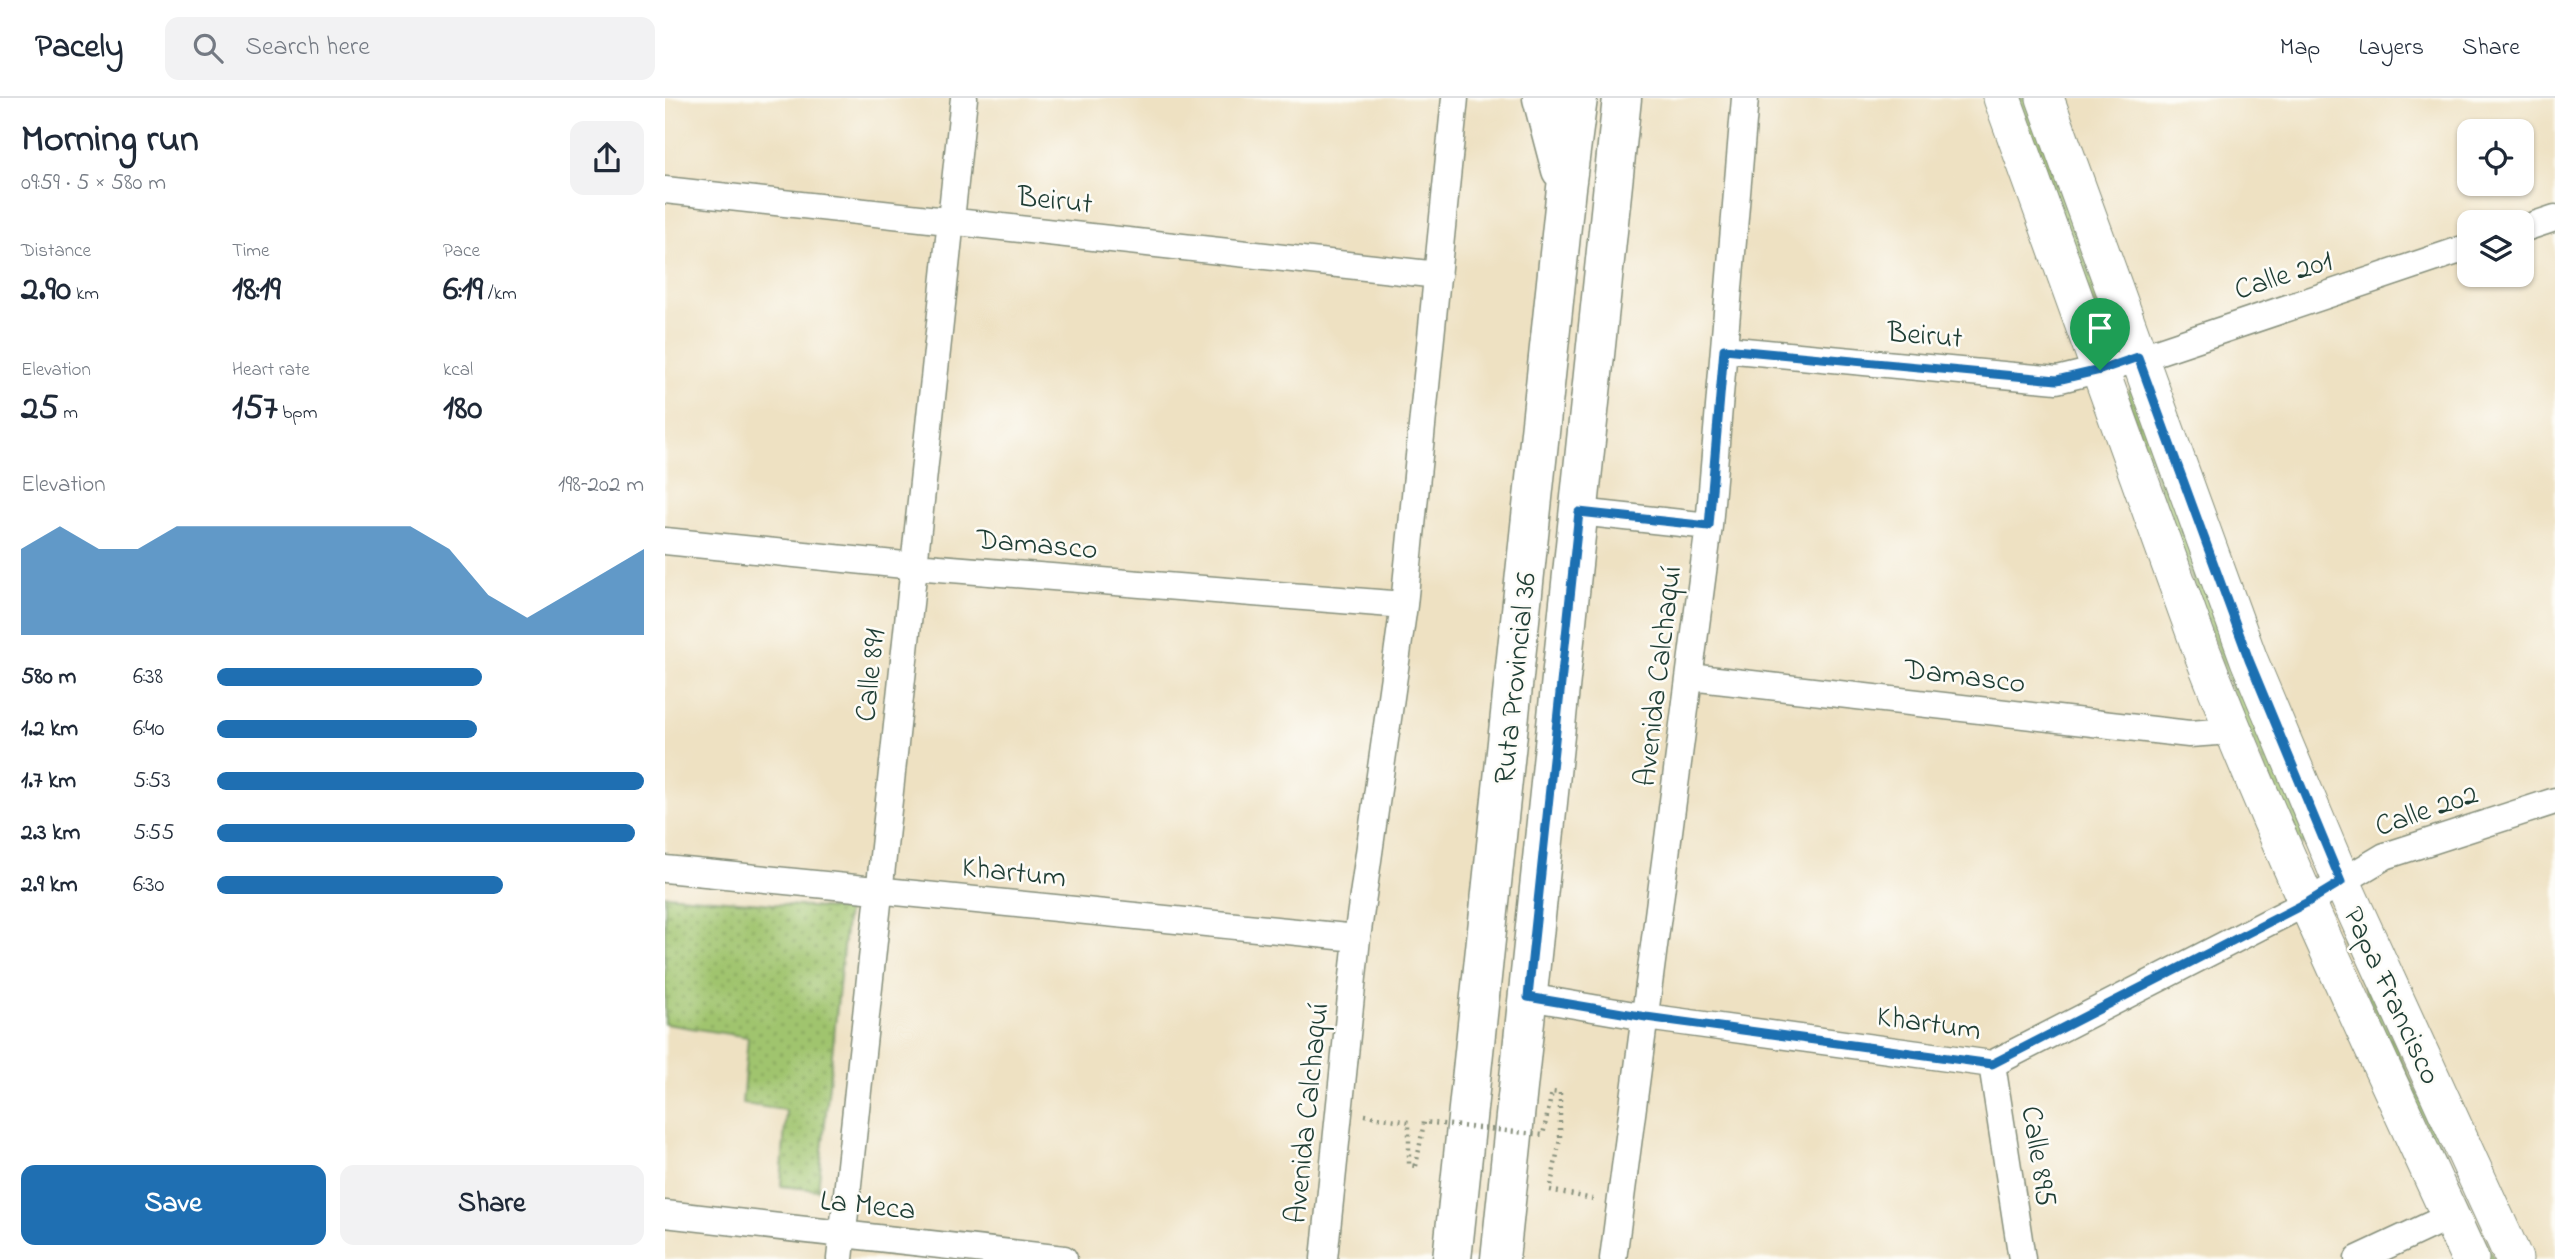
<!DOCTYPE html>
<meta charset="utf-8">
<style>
:root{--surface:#fff;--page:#f2f2f3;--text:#1f2937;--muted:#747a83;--line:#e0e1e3;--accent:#1f6fb2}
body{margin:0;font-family:"Indie Flower",sans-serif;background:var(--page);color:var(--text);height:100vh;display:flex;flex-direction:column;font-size:26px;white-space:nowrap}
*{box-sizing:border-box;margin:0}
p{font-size:23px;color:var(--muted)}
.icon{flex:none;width:38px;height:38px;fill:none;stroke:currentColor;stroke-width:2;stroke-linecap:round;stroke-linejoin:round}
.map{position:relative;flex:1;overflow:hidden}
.side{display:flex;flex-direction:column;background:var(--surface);width:665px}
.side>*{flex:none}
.fabs{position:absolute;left:1792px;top:21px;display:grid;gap:14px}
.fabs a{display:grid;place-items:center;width:77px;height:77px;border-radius:14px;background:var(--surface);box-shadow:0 2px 5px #0004;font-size:35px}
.pin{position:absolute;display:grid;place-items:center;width:60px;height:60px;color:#fff;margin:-72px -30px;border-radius:50% 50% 50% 0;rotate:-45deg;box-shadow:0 0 7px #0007}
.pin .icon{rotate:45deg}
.round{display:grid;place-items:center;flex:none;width:74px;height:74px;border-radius:14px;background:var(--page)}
.overview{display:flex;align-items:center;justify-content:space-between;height:119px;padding:0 21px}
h1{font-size:38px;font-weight:700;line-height:52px}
.metrics{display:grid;grid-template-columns:repeat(3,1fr);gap:10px;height:119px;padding:7px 21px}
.metrics div{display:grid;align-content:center}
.metrics b{font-size:35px;font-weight:700}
.metrics small{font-size:19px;font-weight:400}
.metrics p{font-size:19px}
.chart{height:196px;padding:14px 21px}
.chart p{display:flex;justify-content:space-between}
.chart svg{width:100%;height:126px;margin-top:7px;fill:var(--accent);opacity:.7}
.button{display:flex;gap:14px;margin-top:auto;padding:14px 21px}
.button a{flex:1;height:80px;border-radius:14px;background:var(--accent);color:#fff;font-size:28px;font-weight:700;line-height:80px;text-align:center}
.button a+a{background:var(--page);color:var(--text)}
ul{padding:0 21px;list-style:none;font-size:23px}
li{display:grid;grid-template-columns:112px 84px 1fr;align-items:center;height:52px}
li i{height:18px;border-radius:9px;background:var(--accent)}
header{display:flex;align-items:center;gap:42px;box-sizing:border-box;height:98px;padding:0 35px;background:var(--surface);border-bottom:2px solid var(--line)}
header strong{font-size:33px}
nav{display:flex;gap:38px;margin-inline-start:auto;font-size:24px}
.search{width:490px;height:63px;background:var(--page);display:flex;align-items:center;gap:18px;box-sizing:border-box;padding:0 24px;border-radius:14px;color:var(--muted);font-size:26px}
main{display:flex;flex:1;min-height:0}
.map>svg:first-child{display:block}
.grass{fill:url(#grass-dots);stroke:#608051;stroke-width:2}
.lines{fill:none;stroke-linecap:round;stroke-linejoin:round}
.minor-casing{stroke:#868f7b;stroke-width:29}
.secondary-casing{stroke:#868f7b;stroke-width:39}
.primary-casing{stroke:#868f7b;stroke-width:41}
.path{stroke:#868f7b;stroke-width:4.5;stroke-dasharray:2 5;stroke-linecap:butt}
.minor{stroke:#fff;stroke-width:26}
.secondary{stroke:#fff;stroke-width:37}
.primary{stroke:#fff;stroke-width:38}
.path-bridge{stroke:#868f7b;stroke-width:4.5;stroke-dasharray:2 5;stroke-linecap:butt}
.route-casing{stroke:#fff;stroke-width:14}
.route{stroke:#1f6fb2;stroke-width:9}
.labels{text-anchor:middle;stroke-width:5;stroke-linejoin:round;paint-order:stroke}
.street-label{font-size:30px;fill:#1f3d34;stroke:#fdfcf7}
</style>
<header>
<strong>Pacely</strong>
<div class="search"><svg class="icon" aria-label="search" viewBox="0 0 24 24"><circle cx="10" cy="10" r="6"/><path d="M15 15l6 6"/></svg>Search here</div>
<nav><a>Map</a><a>Layers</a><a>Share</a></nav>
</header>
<main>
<section class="side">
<div class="overview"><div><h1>Morning run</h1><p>09:59 · 5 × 580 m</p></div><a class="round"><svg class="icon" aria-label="share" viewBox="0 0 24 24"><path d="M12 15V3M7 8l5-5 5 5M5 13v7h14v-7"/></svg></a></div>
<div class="metrics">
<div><p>Distance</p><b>2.90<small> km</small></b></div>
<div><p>Time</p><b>18:19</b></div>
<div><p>Pace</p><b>6:19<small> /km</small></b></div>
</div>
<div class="metrics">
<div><p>Elevation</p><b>25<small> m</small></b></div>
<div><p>Heart rate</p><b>157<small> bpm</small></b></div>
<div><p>kcal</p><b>180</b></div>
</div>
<div class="chart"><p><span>Elevation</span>198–202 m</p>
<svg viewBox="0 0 160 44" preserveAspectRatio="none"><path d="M0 44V14L10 6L20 14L30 14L40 6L50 6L60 6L70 6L80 6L90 6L100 6L110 14L120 30L130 38L140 30L150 22L160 14V44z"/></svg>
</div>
<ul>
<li><b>580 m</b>6:38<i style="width:62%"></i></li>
<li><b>1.2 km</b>6:40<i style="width:61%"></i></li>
<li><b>1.7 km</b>5:53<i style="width:100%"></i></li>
<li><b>2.3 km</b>5:55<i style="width:98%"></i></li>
<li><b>2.9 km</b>6:30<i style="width:67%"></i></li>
</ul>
<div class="button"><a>Save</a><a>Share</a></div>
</section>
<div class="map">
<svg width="1890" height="1161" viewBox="0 0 1890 1161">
<defs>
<pattern id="grass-dots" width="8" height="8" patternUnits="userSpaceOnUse" patternTransform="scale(1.75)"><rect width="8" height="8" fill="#a0c46e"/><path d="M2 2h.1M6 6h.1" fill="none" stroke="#82a05b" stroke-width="1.8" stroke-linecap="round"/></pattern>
</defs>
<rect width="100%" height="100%" fill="#fdfcf7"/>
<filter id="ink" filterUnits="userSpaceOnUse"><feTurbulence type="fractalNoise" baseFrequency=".0143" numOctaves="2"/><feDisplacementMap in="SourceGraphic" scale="14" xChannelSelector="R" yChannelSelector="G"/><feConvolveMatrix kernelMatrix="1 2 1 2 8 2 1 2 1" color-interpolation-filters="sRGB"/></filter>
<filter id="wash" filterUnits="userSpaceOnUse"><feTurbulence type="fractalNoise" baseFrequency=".00686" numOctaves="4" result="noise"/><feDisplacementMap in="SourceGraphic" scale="28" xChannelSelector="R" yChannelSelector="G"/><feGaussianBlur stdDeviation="1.57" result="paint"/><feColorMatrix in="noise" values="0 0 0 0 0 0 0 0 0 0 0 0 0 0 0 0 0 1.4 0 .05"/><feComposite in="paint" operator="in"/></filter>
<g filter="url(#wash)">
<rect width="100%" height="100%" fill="#eee1c2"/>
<!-- grass -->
<path class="grass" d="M1353,0h10l77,216 -1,6 -6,-3z
M1465,291l5,5 171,444 -2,7 -8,-3 -65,-153 -105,-295z
M0,797l182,15 -29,280 -37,-4 5,-76 -44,-6 6,-67 -83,-13z
M1676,839l6,3 147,319h-9z"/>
</g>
<g filter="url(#ink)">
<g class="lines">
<defs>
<path id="minor" d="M0,92l773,85
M1857,131l33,-11
M1059,251l333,31 61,-15 351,-118
M914,414l130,14
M0,443l249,25 490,39
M1025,579l499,57 43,-3
M0,771l692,69
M863,899l118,20 346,47 316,-162 77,-46 170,-55
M1327,966l30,195
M0,1116l399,45
M175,1161l124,-1161
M659,1161l33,-321 47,-333 51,-507
M948,1161l96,-733 36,-428
M1693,1161l92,-43"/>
<path id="secondary" d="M1337,0l198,549c81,208 177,409 270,612
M1380,0l204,562 93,222 172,377"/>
<path id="primary" d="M877,0l19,72
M787,1161l114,-1071 12,-90
M835,1161l122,-1161"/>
</defs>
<!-- minor casing -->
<use href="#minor" class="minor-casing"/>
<!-- secondary casing -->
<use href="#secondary" class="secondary-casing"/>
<!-- primary casing -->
<use href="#primary" class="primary-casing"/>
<!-- path -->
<path class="path" d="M895,995v46l-10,51 43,9
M700,1017l44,7v43l7,1"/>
<!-- minor -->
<use href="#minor" class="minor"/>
<!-- secondary -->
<use href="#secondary" class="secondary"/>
<!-- primary -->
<use href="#primary" class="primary"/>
<!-- path-bridge -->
<path class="path-bridge" d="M751,1068l8,-44 119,13 9,-43 8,1"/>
</g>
</g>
<g class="lines" filter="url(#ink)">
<defs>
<path id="route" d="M1059,251l333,31 43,-10 38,-13 111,303 92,222 -33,20 -316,162 -346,-47 -118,-20 51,-485 130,14z"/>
</defs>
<!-- route casing -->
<use href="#route" class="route-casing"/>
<!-- route -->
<use href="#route" class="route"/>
</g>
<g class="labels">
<!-- street labels -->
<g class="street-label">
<text transform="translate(390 101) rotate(6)" y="10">Beirut</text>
<text transform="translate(1618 176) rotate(-18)" y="10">Calle 201</text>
<text transform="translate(1260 236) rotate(5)" y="10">Beirut</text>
<text transform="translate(372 445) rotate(5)" y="10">Damasco</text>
<text transform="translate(204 577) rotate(-84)" y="10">Calle 891</text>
<text transform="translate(1300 577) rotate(7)" y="10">Damasco</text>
<text transform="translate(992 578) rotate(-83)" y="10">Avenida Calchaquí</text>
<text transform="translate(849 580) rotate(-84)" y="10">Ruta Provincial 36</text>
<text transform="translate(1761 711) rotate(-19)" y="10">Calle 202</text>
<text transform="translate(349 773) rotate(6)" y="10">Khartum</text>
<text transform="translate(1728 897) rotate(65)" y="10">Papa Francisco</text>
<text transform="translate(1264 924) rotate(8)" y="10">Khartum</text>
<text transform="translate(641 1015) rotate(-84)" y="10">Avenida Calchaquí</text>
<text transform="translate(1375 1058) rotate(81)" y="10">Calle 895</text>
<text transform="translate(203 1106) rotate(6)" y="10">La Meca</text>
</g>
</g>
</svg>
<div class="fabs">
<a><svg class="icon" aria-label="locate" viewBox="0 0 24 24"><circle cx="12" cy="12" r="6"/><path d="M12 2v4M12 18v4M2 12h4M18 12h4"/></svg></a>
<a><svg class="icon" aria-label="layers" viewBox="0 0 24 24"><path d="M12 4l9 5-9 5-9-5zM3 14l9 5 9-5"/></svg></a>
</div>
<div class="pin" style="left:1435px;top:272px;background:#1e9e55"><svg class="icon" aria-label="arrive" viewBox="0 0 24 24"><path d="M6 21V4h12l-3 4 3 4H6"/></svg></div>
</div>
</main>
